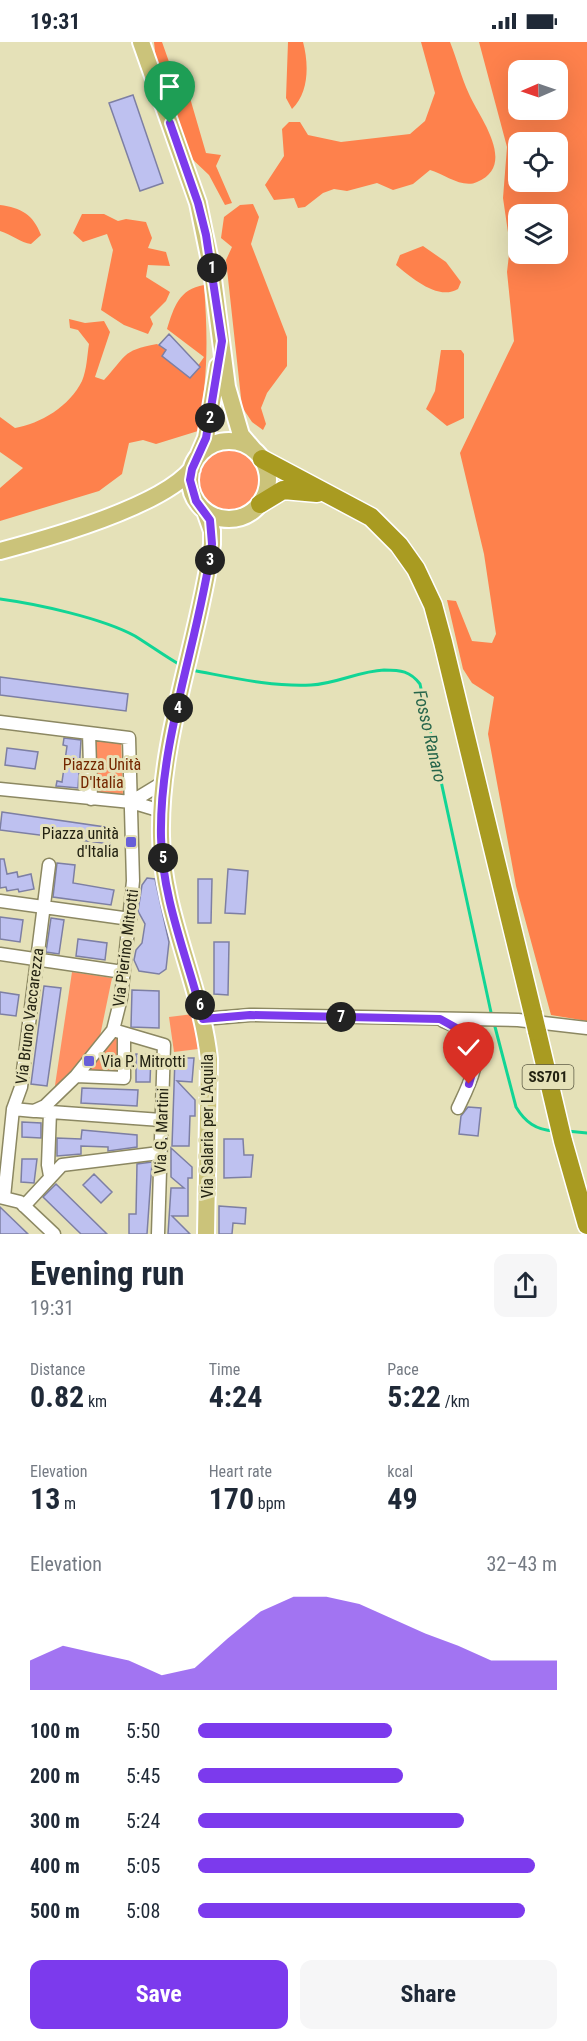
<!DOCTYPE html>
<meta charset="utf-8">
<style>
:root{--surface:#fff;--page:#f6f6f7;--text:#1f2937;--muted:#747a83;--accent:#7c3aed}
body{margin:0;font-family:"Roboto Condensed",sans-serif;background:var(--page);color:var(--text);height:100vh;display:flex;flex-direction:column;font-size:22px;white-space:nowrap}
*{box-sizing:border-box;margin:0}
p{font-size:20px;color:var(--muted)}
.icon{flex:none;width:33px;height:33px;fill:none;stroke:currentColor;stroke-width:2;stroke-linecap:round;stroke-linejoin:round}
.map{position:relative;height:1192px;overflow:hidden}
.drawer{display:flex;flex-direction:column;background:var(--surface);flex:1}
.drawer>*{flex:none}
.needle{width:39px;rotate:268deg}
.buttons{position:absolute;left:508px;top:18px;display:grid;gap:12px}
.buttons a{display:grid;place-items:center;width:60px;height:60px;border-radius:12px;background:var(--surface);box-shadow:0 6px 24px #0002;font-size:30px}
.pin{position:absolute;display:grid;place-items:center;width:51px;height:51px;color:#fff;margin:-62px -26px;border-radius:50% 50% 50% 0;rotate:-45deg;box-shadow:0 0 6px #0007}
.pin .icon{rotate:45deg}
.km{position:absolute;width:30px;height:30px;margin:-15px;border-radius:50%;background:#222;color:#fff;font-size:16px;line-height:30px;text-align:center}
.round{display:grid;place-items:center;flex:none;width:63px;height:63px;border-radius:12px;background:var(--page)}
.headline{display:flex;align-items:center;justify-content:space-between;height:102px;padding:0 30px}
h1{font-size:33px;font-weight:700;line-height:45px}
.figures{display:grid;grid-template-columns:repeat(3,1fr);gap:9px;height:102px;padding:6px 30px}
.figures div{display:grid;align-content:center}
.figures b{font-size:30px;font-weight:700}
.figures small{font-size:16px;font-weight:400}
.figures p{font-size:16px}
.chart{height:168px;padding:12px 30px}
.chart p{display:flex;justify-content:space-between}
.chart svg{width:100%;height:108px;margin-top:6px;fill:var(--accent);opacity:.7}
.primary-button{display:flex;gap:12px;margin-top:auto;padding:12px 30px}
.primary-button a{flex:1;height:69px;border-radius:12px;background:var(--accent);color:#fff;font-size:24px;font-weight:700;line-height:69px;text-align:center}
.primary-button a+a{background:var(--page);color:var(--text)}
ul{padding:0 30px;list-style:none;font-size:20px}
li{display:grid;grid-template-columns:96px 72px 1fr;align-items:center;height:45px}
li i{height:15px;border-radius:8px;background:var(--accent)}
.status{display:flex;justify-content:space-between;align-items:center;height:42px;padding:0 30px;background:var(--surface);direction:ltr}
.status svg{height:16px;fill:currentColor}
.map>svg:first-child{display:block}
.green{fill:#ff9063}
.forest{fill:#fe814c;fill-rule:evenodd}
.lines{fill:none;stroke-linecap:round;stroke-linejoin:round}
.stream{stroke:#11d595;stroke-width:3}
.building{fill:#bec1f0;stroke:#7d7fa3;stroke-width:1.5}
.minor-casing{stroke:#8c8862;stroke-width:15}
.major-casing{stroke:#fff;stroke-width:20}
.highway-casing{stroke:#fff;stroke-width:21}
.minor{stroke:#fff;stroke-width:12}
.major{stroke:#cbc37a;stroke-width:16}
.highway{stroke:#a99b21;stroke-width:18}
.highway-bridge-casing{stroke:#fff;stroke-width:21;stroke-linecap:butt}
.highway-bridge{stroke:#a99b21;stroke-width:18}
.route-casing{stroke:#fff;stroke-width:12}
.route{stroke:#7c3aed;stroke-width:8}
.poi-dot{fill:#685fd8;stroke:#e5e1b8;stroke-width:2}
.labels{text-anchor:middle;stroke-width:6;stroke-linejoin:round;paint-order:stroke}
.shield{fill:#e5e1b8;stroke:#5d5b44;stroke-width:1.5}
.shield-label{font-size:15px;font-weight:bold;fill:#232212}
.park-label{font-size:16px;fill:#742700;stroke:#e5e1b8}
.poi-label{font-size:16px;fill:#232212;stroke:#e5e1b8;text-anchor:end}
.street-label{font-size:16px;fill:#232212;stroke:#e5e1b8}
.water-label{font-size:18px;font-style:italic;fill:#26654a;stroke:#e5e1b8}
</style>
<div class="status"><b>19:31</b><svg viewBox="0 0 49 12"><path d="M0 12V9h3v3zM5 12V6h3v6zM10 12V3h3v9zM15 12V0h3v12zM26 1h20v11H26zM47 4h2v5h-2z"/></svg></div>
<div class="map">
<svg width="587" height="1192" viewBox="0 0 587 1192">
<rect width="100%" height="100%" fill="#e5e1b8"/>
<!-- green -->
<path class="green" d="M197 436a32 32 0 1 1 64 0a32 32 0 1 1-64 0Z
M86,695l35,3 2,57 -44,-5z
M72,930l40,6 -12,58 -41,53 -5,3z
M193,972l5,35 -24,3 -5,-35z
M113,996h6l-3,36 -30,-2z"/>
<!-- forest -->
<path class="forest" d="M154,0h8l18,51 10,5 16,55 15,2 -5,11 16,37 -7,2 -16,-30 -19,-18 -33,-87z
M288,0h15c6,22 6,51 -11,67l-6,-11z
M421,0h29c7,17 11,35 19,52 10,23 49,71 8,88 -14,7 -33,-8 -47,-12l-17,14 -20,6 -16,-7 -30,8 -13,-2 -11,4 -18,14 -7,1 -4,-10 -20,2 -9,-15 19,-29 -2,-27 7,-7h11l8,13 33,7 69,-8 15,-13 10,-28z
M479,0h108v979l-36,-6 -35,-129 -28,-152 6,-37 -22,-14 -9,-14 -16,-69 9,1 16,40 20,2 4,-9 -12,-80 -24,-101 54,-112 -7,-69 3,-26 -7,-48 4,-51zM519,28h39v40h-39zM519,100h39v40h-39zM519,172h39v40h-39z
M253,162l6,13 -8,27 36,93v29l-20,27 -6,15 5,16 -3,6 -11,-8 -10,-15 -16,-147 6,-13 -11,-9 3,-21 16,-12z
M0,163c21,3 33,9 41,30l-10,9c-10,-1 -20,-10 -31,-13z
M82,172h22l14,7 8,-2 20,3 6,16 -4,10 18,4 4,14 -22,-1 -2,12 24,15 -4,9 -16,16 3,7 -5,10 -24,-9 -23,-15 12,-60 -6,-16 -24,8 -10,-9z
M423,204l23,16 15,20 -3,7c-20,12 -46,-11 -62,-24l4,-10z
M204,243c4,54 4,92 -6,146l-42,13 -13,-4 -14,3 -7,31 -23,17 -99,30v-33l23,-20 -23,-16v-35l15,11c25,-4 55,-22 67,-47 5,-12 5,-25 7,-37l-11,-14 -8,-2 -1,-9 16,4 19,-2 6,11 -15,45 9,3c23,-24 16,-29 53,-36l38,26 9,-13 -37,-28c7,-22 12,-40 37,-44z
M441,308h20l3,4v64l-17,8 -21,-17 9,-18z"/>
<g class="lines">
<!-- stream -->
<path class="stream" d="M0,557c37,5 102,19 135,37 16,10 31,21 47,30
M191,628c39,7 79,17 120,15 25,-1 48,-14 73,-15 17,0 26,1 36,14l72,333
M494,981l22,84c9,15 20,23 38,24
M567,1089l20,2"/>
</g>
<!-- building -->
<path class="building" d="M133,53l30,88 -23,8 -31,-88z
M169,292l31,33 -10,11 -28,-22 4,-6 -7,-5z
M0,635l128,17 -2,17 -126,-16z
M64,696l17,2 -3,48 -22,-2 1,-5 5,1 5,-36 -4,-1z
M7,706l31,4 -3,17 -30,-4z
M2,770l110,16 -2,16 -110,-14z
M0,817h4l3,15 10,-2 1,5 13,-3 3,15 -15,3 -1,-3 -11,2 -1,-4 -6,1z
M57,821l18,2 -2,18 41,7 -3,15 -58,-8z
M228,827l20,2 -3,43 -20,-1z
M147,836l8,1 14,63 -3,27 -7,5 -20,-3 -5,-11 2,-10 6,-7 3,-19 -7,-13 4,-26z
M198,837h14l-1,44h-13z
M0,875l23,3 -3,22 -20,-3z
M51,876l13,2 -5,34 -13,-2z
M78,897l29,4 -2,17 -29,-4z
M214,900h15l-1,53 -14,-1z
M44,944l17,2 -14,98 -16,-2z
M132,948l27,1v37l-28,-1z
M0,950l19,3 -3,21 -16,-2z
M136,1012l15,1 -1,27h-14z
M175,1016h19l-2,24 -15,-1 18,19v16h-5l-1,30h-17z
M82,1046l56,2 -1,16 -56,-3z
M468,1065l13,1 -3,28 -19,-2 2,-18z
M22,1080l19,1v15l-19,-1z
M82,1088l55,5v12l-29,4v-4l-27,-1v8l-24,2v-18l24,1z
M224,1097h19l1,16h9l-2,22 -27,1z
M171,1106l21,19v11h-4v38h-16l18,18h-22l3,-46h13l-13,-11z
M22,1117h15l-3,24 -13,-1z
M152,1120l-5,72h-18v-20h7l1,-50z
M94,1132l18,18 -11,11 -18,-18z
M56,1142l51,50h-26l-38,-37z
M219,1164l27,2 -1,16 -12,-1 -1,11h-13z
M0,1165l28,27h-28z"/>
<g class="lines">
<defs>
<path id="minor" d="M0,680l129,16 4,143 -12,117 -8,32 -37,46 -31,30 -11,5 -21,-2
M89,691l2,66
M0,747l131,13
M161,769l-30,-9 33,-20
M0,859l130,18
M0,912l123,18
M203,977l47,-4 268,5 69,8
M443,979c8,3 20,8 26,14 17,19 -2,54 -11,73
M113,988l51,15 -6,189
M76,1034l48,2v-43
M37,1069l124,9
M50,1070l-2,53 2,11
M0,1155l20,5 34,32
M4,1155l9,-88 8,-22 28,-222
M24,1164l38,-41 97,-12"/>
<path id="major" d="M141,0l57,161 14,68 15,116 14,48 12,14
M190 438a39 39 0 1 1 78 0a39 39 0 1 1-78 0Z
M199,412l7,-16 12,-72
M205,469l7,20v13c-13,97 -53,193 -51,292 1,77 40,148 48,223l-3,175
M0,509c49,-13 160,-44 192,-82"/>
<path id="highway" d="M262,417l109,58 28,28 17,24 17,36 10,37 90,372
M260,462l23,-14 34,3
M537,989l26,110 24,84"/>
</defs>
<!-- minor casing -->
<use href="#minor" class="minor-casing"/>
<!-- major casing -->
<use href="#major" class="major-casing"/>
<!-- highway casing -->
<use href="#highway" class="highway-casing"/>
<!-- minor -->
<use href="#minor" class="minor"/>
<!-- major -->
<use href="#major" class="major"/>
<!-- highway -->
<use href="#highway" class="highway"/>
<defs>
<path id="highway-bridge" d="M533,972l4,17"/>
</defs>
<!-- highway-bridge casing -->
<use href="#highway-bridge" class="highway-bridge-casing"/>
<!-- highway-bridge -->
<use href="#highway-bridge" class="highway-bridge"/>
</g>
<g class="lines">
<defs>
<path id="route" d="M170,81l28,80 8,32 16,106 -16,97 -14,31 -2,11 6,21 14,19 2,24c-13,96 -53,196 -51,293 1,62 27,122 42,182l47,-4 190,4 29,16 5,12 1,16 -6,21"/>
</defs>
<!-- route casing -->
<use href="#route" class="route-casing"/>
<!-- route -->
<use href="#route" class="route"/>
</g>
<!-- markers -->
<g class="poi-dot">
<rect x="125" y="794" width="12" height="12" rx="3"/>
<rect x="83" y="1013" width="12" height="12" rx="3"/>
</g>
<g class="labels">
<!-- shield labels -->
<rect class="shield" x="522.5" y="1023" width="51" height="24" rx="4.5"/>
<g class="shield-label">
<text x="548" y="1040">SS701</text>
</g>
<!-- park labels -->
<g class="park-label">
<text x="102" y="728">Piazza Unità<tspan x="102" dy="18">D'Italia</tspan></text>
</g>
<!-- poi labels -->
<g class="poi-label">
<text x="119" y="797">Piazza unità<tspan x="119" dy="18">d'Italia</tspan></text>
<text x="101" y="1025" text-anchor="start">Via P. Mitrotti</text>
</g>
<!-- street labels -->
<g class="street-label">
<text transform="translate(125 906) rotate(-83)" y="6">Via Pierino Mitrotti</text>
<text transform="translate(29 974) rotate(-83)" y="6">Via Bruno Vaccarezza</text>
<text transform="translate(207 1084) rotate(-90)" y="6">Via Salaria per L'Aquila</text>
<text transform="translate(161 1089) rotate(-88)" y="6">Via G. Martini</text>
</g>
<!-- water labels -->
<g class="water-label">
<text transform="translate(430 694) rotate(77)" y="6">Fosso Ranaro</text>
</g>
</g>
</svg>
<div class="buttons">
<a><svg class="needle" viewBox="-14 -14 28 28"><path d="M0-13l5 13h-10z" fill="#e53935"/><path d="M0 13l5-13h-10z" fill="#747a83"/></svg></a>
<a><svg class="icon" aria-label="locate" viewBox="0 0 24 24"><circle cx="12" cy="12" r="6"/><path d="M12 2v4M12 18v4M2 12h4M18 12h4"/></svg></a>
<a><svg class="icon" aria-label="layers" viewBox="0 0 24 24"><path d="M12 4l9 5-9 5-9-5zM3 14l9 5 9-5"/></svg></a>
</div>
<div class="pin" style="left:170px;top:81px;background:#1e9e55"><svg class="icon" aria-label="arrive" viewBox="0 0 24 24"><path d="M6 21V4h12l-3 4 3 4H6"/></svg></div>
<div class="pin" style="left:469px;top:1042px;background:#d93025"><svg class="icon" aria-label="check" viewBox="0 0 24 24"><path d="M5 12l5 5 9-10"/></svg></div>
<b class="km" style="left:212px;top:226px">1</b>
<b class="km" style="left:210px;top:376px">2</b>
<b class="km" style="left:210px;top:518px">3</b>
<b class="km" style="left:178px;top:666px">4</b>
<b class="km" style="left:163px;top:816px">5</b>
<b class="km" style="left:200px;top:963px">6</b>
<b class="km" style="left:341px;top:975px">7</b>
</div>
<section class="drawer">
<div class="headline"><div><h1>Evening run</h1><p>19:31</p></div><a class="round"><svg class="icon" aria-label="share" viewBox="0 0 24 24"><path d="M12 15V3M7 8l5-5 5 5M5 13v7h14v-7"/></svg></a></div>
<div class="figures">
<div><p>Distance</p><b>0.82<small> km</small></b></div>
<div><p>Time</p><b>4:24</b></div>
<div><p>Pace</p><b>5:22<small> /km</small></b></div>
</div>
<div class="figures">
<div><p>Elevation</p><b>13<small> m</small></b></div>
<div><p>Heart rate</p><b>170<small> bpm</small></b></div>
<div><p>kcal</p><b>49</b></div>
</div>
<div class="chart"><p><span>Elevation</span>32–43 m</p>
<svg viewBox="0 0 160 44" preserveAspectRatio="none"><path d="M0 44V32L10 26L20 29L30 32L40 38L50 35L60 23L70 12L80 6L90 6L100 9L110 15L120 21L130 26L140 32L150 32L160 32V44z"/></svg>
</div>
<ul>
<li><b>100 m</b>5:50<i style="width:54%"></i></li>
<li><b>200 m</b>5:45<i style="width:57%"></i></li>
<li><b>300 m</b>5:24<i style="width:74%"></i></li>
<li><b>400 m</b>5:05<i style="width:94%"></i></li>
<li><b>500 m</b>5:08<i style="width:91%"></i></li>
</ul>
<div class="primary-button"><a>Save</a><a>Share</a></div>
</section>
